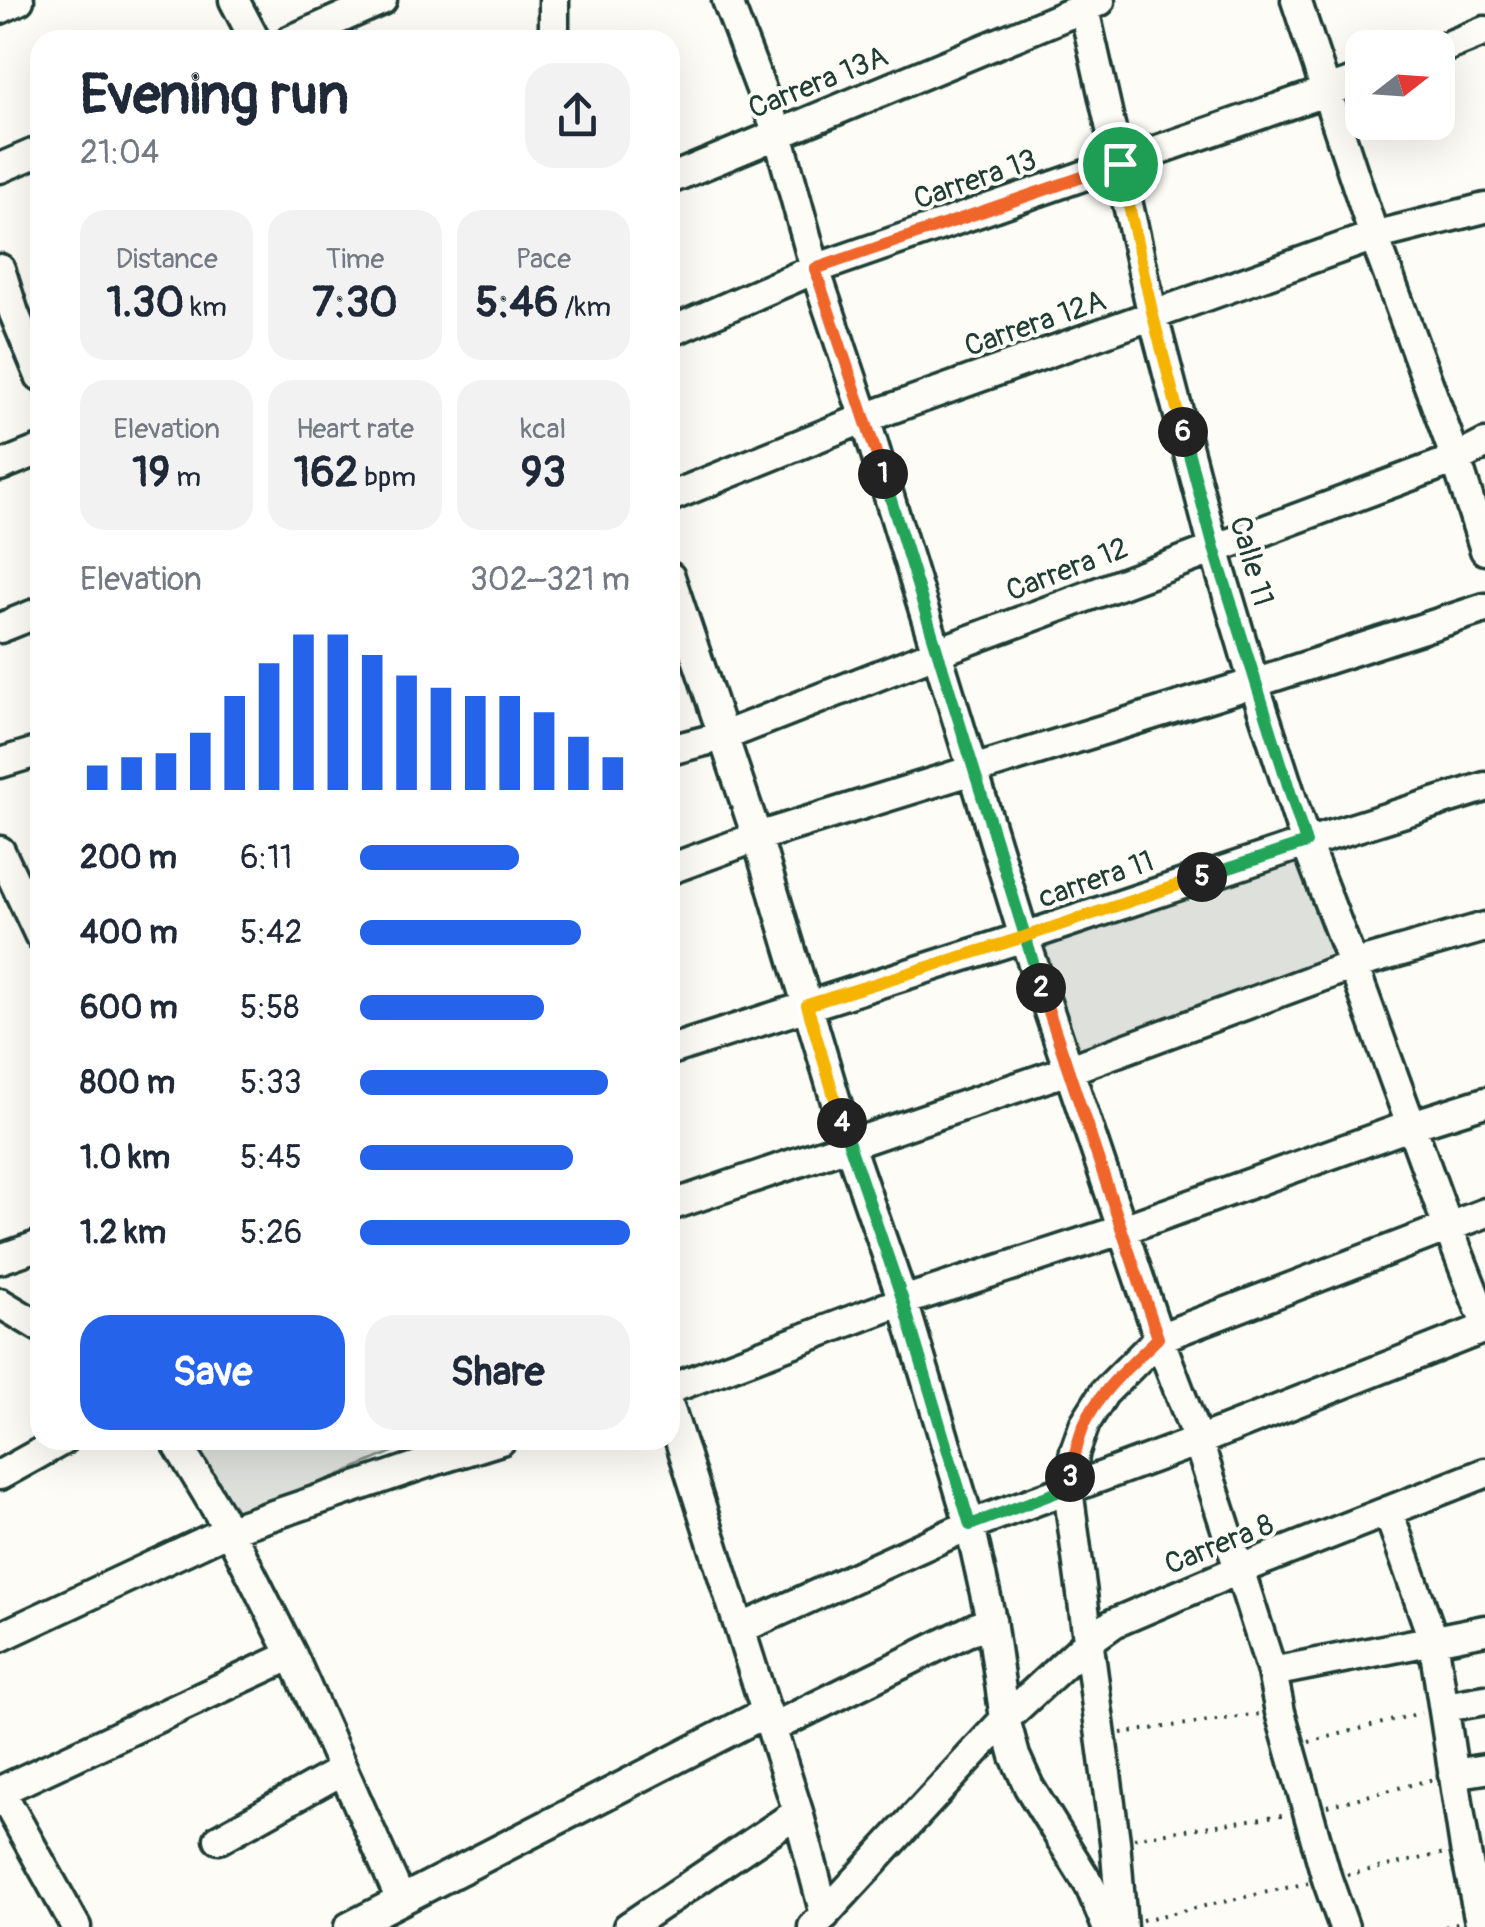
<!DOCTYPE html>
<meta charset="utf-8">
<style>
:root{--surface:#fff;--page:#f2f2f3;--text:#1f2937;--muted:#747a83;--accent:#2563eb}
body{margin:0;font-family:Pangolin,sans-serif;background:var(--page);color:var(--text);height:100vh;display:flex;flex-direction:column;font-size:38px;white-space:nowrap}
*{box-sizing:border-box;margin:0}
p{font-size:32px;color:var(--muted)}
.icon{flex:none;width:55px;height:55px;fill:none;stroke:currentColor;stroke-width:2;stroke-linecap:round;stroke-linejoin:round}
.map{position:relative;flex:1;overflow:hidden}
.sheet{position:absolute;left:30px;top:30px;width:650px;height:1420px;display:flex;flex-direction:column;background:var(--surface);border-radius:30px;box-shadow:0 10px 40px #0002}
.sheet>*{flex:none}
.needle{width:65px;rotate:73deg}
.controls{position:absolute;left:1345px;top:30px;display:grid;gap:20px}
.controls a{display:grid;place-items:center;width:110px;height:110px;border-radius:20px;background:var(--surface);box-shadow:0 10px 40px #0002;font-size:50px}
.pin{position:absolute;display:grid;place-items:center;width:85px;height:85px;color:#fff;margin:-42px;border:5px solid #fff;border-radius:50%;box-shadow:0 2px 10px #0007}
.km{position:absolute;width:50px;height:50px;margin:-25px;border-radius:50%;background:#222;color:#fff;font-size:28px;line-height:50px;text-align:center}
.round{display:grid;place-items:center;flex:none;width:105px;height:105px;border-radius:30px;background:var(--page)}
.head{display:flex;align-items:center;justify-content:space-between;height:170px;padding:0 50px}
h1{font-size:55px;font-weight:800;line-height:75px}
.stats{display:grid;grid-template-columns:repeat(3,1fr);gap:15px;height:170px;padding:10px 50px}
.stats div{display:grid;align-content:center;border-radius:25px;background:var(--page);text-align:center}
.stats b{font-size:42px;font-weight:800}
.stats small{font-size:28px;font-weight:400}
.stats p{font-size:28px}
.chart{height:280px;padding:20px 50px}
.chart p{display:flex;justify-content:space-between}
.chart svg{width:100%;height:180px;margin-top:10px;stroke:var(--accent);stroke-width:6}
.button{display:flex;gap:20px;margin-top:auto;padding:20px 50px}
.button a{flex:1;height:115px;border-radius:30px;background:var(--accent);color:#fff;font-size:40px;font-weight:800;line-height:115px;text-align:center}
.button a+a{background:var(--page);color:var(--text)}
ul{padding:0 50px;list-style:none;font-size:32px}
li{display:grid;grid-template-columns:160px 120px 1fr;align-items:center;height:75px}
li i{height:25px;border-radius:12px;background:var(--accent)}
.map>svg:first-child{display:block}
.green{fill:#dde0db;stroke:#7e8e88;stroke-width:2.5}
.lines{fill:none;stroke-linecap:round;stroke-linejoin:round}
.minor-casing{stroke:#1f3d34;stroke-width:35}
.path{stroke:#1f3d34;stroke-width:4;stroke-dasharray:2.5 8;stroke-linecap:butt}
.minor{stroke:#fdfcf7;stroke-width:28}
.split-1-casing{stroke:#fff;stroke-width:20}
.split-2-casing{stroke:#fff;stroke-width:20}
.split-3-casing{stroke:#fff;stroke-width:20}
.split-4-casing{stroke:#fff;stroke-width:20}
.split-5-casing{stroke:#fff;stroke-width:20}
.split-6-casing{stroke:#fff;stroke-width:20}
.split-7-casing{stroke:#fff;stroke-width:20}
.split-1{stroke:#f0652b;stroke-width:12}
.split-2{stroke:#22a559;stroke-width:12}
.split-3{stroke:#f0652b;stroke-width:12}
.split-4{stroke:#22a559;stroke-width:12}
.split-5{stroke:#f5b400;stroke-width:12}
.split-6{stroke:#22a559;stroke-width:12}
.split-7{stroke:#f5b400;stroke-width:12}
.labels{text-anchor:middle;stroke-width:8;stroke-linejoin:round;paint-order:stroke}
.street-label{font-size:30px;fill:#1f3d34;stroke:#fdfcf7}
</style>
<div class="map">
<svg width="1485" height="1927" viewBox="0 0 1485 1927">
<rect width="100%" height="100%" fill="#fdfcf7"/>
<filter id="ink" filterUnits="userSpaceOnUse"><feTurbulence type="fractalNoise" baseFrequency=".01" numOctaves="2"/><feDisplacementMap in="SourceGraphic" scale="20" xChannelSelector="R" yChannelSelector="G"/><feConvolveMatrix kernelMatrix="1 2 1 2 8 2 1 2 1" color-interpolation-filters="sRGB"/></filter>
<g filter="url(#ink)">
<!-- green -->
<path class="green" d="M1302,849l46,114 -276,101 -42,-125z
M188,1440h211l3,8 -169,72z"/>
<g class="lines">
<defs>
<path id="minor" d="M234,0l21,40
M727,0l51,134 37,135 50,149 159,519 135,401 39,103 74,231 8,40 47,167 17,48
M1082,0l71,316 61,233 40,134 52,160 47,122 95,262 37,95
M1296,0l78,236 82,223 29,91
M0,9l19,-9
M291,40l91,-40
M554,40v-40
M1438,50l47,-19
M0,168l40,-17
M670,179l430,-178
M0,269l14,44 26,63
M670,332l145,-63 547,-190
M0,466l40,-16
M670,497l195,-79 509,-182 111,-28
M670,577l87,260 92,308 54,156 67,224 21,95 14,99 10,37 14,31 61,99 17,41
M0,628l40,-16
M670,750l54,-14 214,-84 518,-193 29,-15
M0,763l40,-12
M0,851l40,85
M670,869l87,-32 497,-154 231,-75
M670,1050l354,-113 282,-94 179,-56
M670,1206l398,-136 285,-105 132,-38
M0,1259l40,-14
M0,1303l40,24
M670,1389l233,-88 218,-71 291,-105 73,-23
M670,1409l128,403 27,103
M175,1440l54,90 63,125 109,245
M0,1475l63,-35
M1388,1511l45,128 32,209 16,79
M740,1629l230,-104 228,-84 287,-113
M0,1637l229,-107 198,-67 74,-23
M1272,1672l213,-42
M1445,1707l40,-7
M772,1728l219,-108
M1453,1774l32,-5
M0,1790l76,137
M0,1791l292,-136
M219,1839l124,-69
M349,1927l418,-215
M628,1927l170,-115
M813,1927l192,-208 85,-79 24,-17 124,-53 247,-97
M1122,1927l-7,-86 -47,-352 7,-38 10,-28 19,-30 55,-55 326,-125"/>
</defs>
<!-- minor casing -->
<use href="#minor" class="minor-casing"/>
<!-- path -->
<path class="path" d="M1121,1733l139,-19
M1309,1742l112,-29
M1327,1806l107,-27
M1134,1838l154,-24
M1347,1875l98,-22
M1142,1920l166,-37
M1445,1927l15,-5"/>
<!-- minor -->
<use href="#minor" class="minor"/>
</g>
</g>
<g class="lines" filter="url(#ink)">
<defs>
<path id="split-1" d="M883,474l-68,-205 305,-105"/>
<path id="split-2" d="M883,474l158,514"/>
<path id="split-3" d="M1041,988l117,350c-26,26 -57,51 -73,85 -8,17 -11,36 -15,54"/>
<path id="split-4" d="M842,1123l61,178 67,224 98,-37 2,-11"/>
<path id="split-5" d="M842,1123l-35,-118 217,-68 178,-60"/>
<path id="split-6" d="M1183,432l31,116 92,295 -104,34"/>
<path id="split-7" d="M1120,164l33,152 30,116"/>
</defs>
<!-- split-1 casing -->
<use href="#split-1" class="split-1-casing"/>
<!-- split-2 casing -->
<use href="#split-2" class="split-2-casing"/>
<!-- split-3 casing -->
<use href="#split-3" class="split-3-casing"/>
<!-- split-4 casing -->
<use href="#split-4" class="split-4-casing"/>
<!-- split-5 casing -->
<use href="#split-5" class="split-5-casing"/>
<!-- split-6 casing -->
<use href="#split-6" class="split-6-casing"/>
<!-- split-7 casing -->
<use href="#split-7" class="split-7-casing"/>
<!-- split-1 -->
<use href="#split-1" class="split-1"/>
<!-- split-2 -->
<use href="#split-2" class="split-2"/>
<!-- split-3 -->
<use href="#split-3" class="split-3"/>
<!-- split-4 -->
<use href="#split-4" class="split-4"/>
<!-- split-5 -->
<use href="#split-5" class="split-5"/>
<!-- split-6 -->
<use href="#split-6" class="split-6"/>
<!-- split-7 -->
<use href="#split-7" class="split-7"/>
</g>
<g class="labels">
<!-- street labels -->
<g class="street-label">
<text transform="translate(818 82) rotate(-22)" y="10">Carrera 13A</text>
<text transform="translate(975 179) rotate(-19)" y="10">Carrera 13</text>
<text transform="translate(1035 323) rotate(-19)" y="10">Carrera 12A</text>
<text transform="translate(1252 561) rotate(74)" y="10">Calle 11</text>
<text transform="translate(1067 569) rotate(-21)" y="10">Carrera 12</text>
<text transform="translate(1096 879) rotate(-19)" y="10">carrera 11</text>
<text transform="translate(1219 1544) rotate(-22)" y="10">Carrera 8</text>
</g>
</g>
</svg>
<div class="controls">
<a><svg class="needle" viewBox="-14 -14 28 28"><path d="M0-13l5 13h-10z" fill="#e53935"/><path d="M0 13l5-13h-10z" fill="#747a83"/></svg></a>
</div>
<div class="pin" style="left:1120px;top:164px;background:#1e9e55"><svg class="icon" aria-label="arrive" viewBox="0 0 24 24"><path d="M6 21V4h12l-3 4 3 4H6"/></svg></div>
<b class="km" style="left:883px;top:474px">1</b>
<b class="km" style="left:1041px;top:988px">2</b>
<b class="km" style="left:1070px;top:1477px">3</b>
<b class="km" style="left:842px;top:1123px">4</b>
<b class="km" style="left:1202px;top:877px">5</b>
<b class="km" style="left:1183px;top:432px">6</b>
<section class="sheet">
<div class="head"><div><h1>Evening run</h1><p>21:04</p></div><a class="round"><svg class="icon" aria-label="share" viewBox="0 0 24 24"><path d="M12 15V3M7 8l5-5 5 5M5 13v7h14v-7"/></svg></a></div>
<div class="stats">
<div><p>Distance</p><b>1.30<small> km</small></b></div>
<div><p>Time</p><b>7:30</b></div>
<div><p>Pace</p><b>5:46<small> /km</small></b></div>
</div>
<div class="stats">
<div><p>Elevation</p><b>19<small> m</small></b></div>
<div><p>Heart rate</p><b>162<small> bpm</small></b></div>
<div><p>kcal</p><b>93</b></div>
</div>
<div class="chart"><p><span>Elevation</span>302–321 m</p>
<svg viewBox="0 0 160 44" preserveAspectRatio="none"><path d="M5 44V38M15 44V36M25 44V35M35 44V30M45 44V21M55 44V13M65 44V6M75 44V6M85 44V11M95 44V16M105 44V19M115 44V21M125 44V21M135 44V25M145 44V31M155 44V36"/></svg>
</div>
<ul>
<li><b>200 m</b>6:11<i style="width:59%"></i></li>
<li><b>400 m</b>5:42<i style="width:82%"></i></li>
<li><b>600 m</b>5:58<i style="width:68%"></i></li>
<li><b>800 m</b>5:33<i style="width:92%"></i></li>
<li><b>1.0 km</b>5:45<i style="width:79%"></i></li>
<li><b>1.2 km</b>5:26<i style="width:100%"></i></li>
</ul>
<div class="button"><a>Save</a><a>Share</a></div>
</section>
</div>
